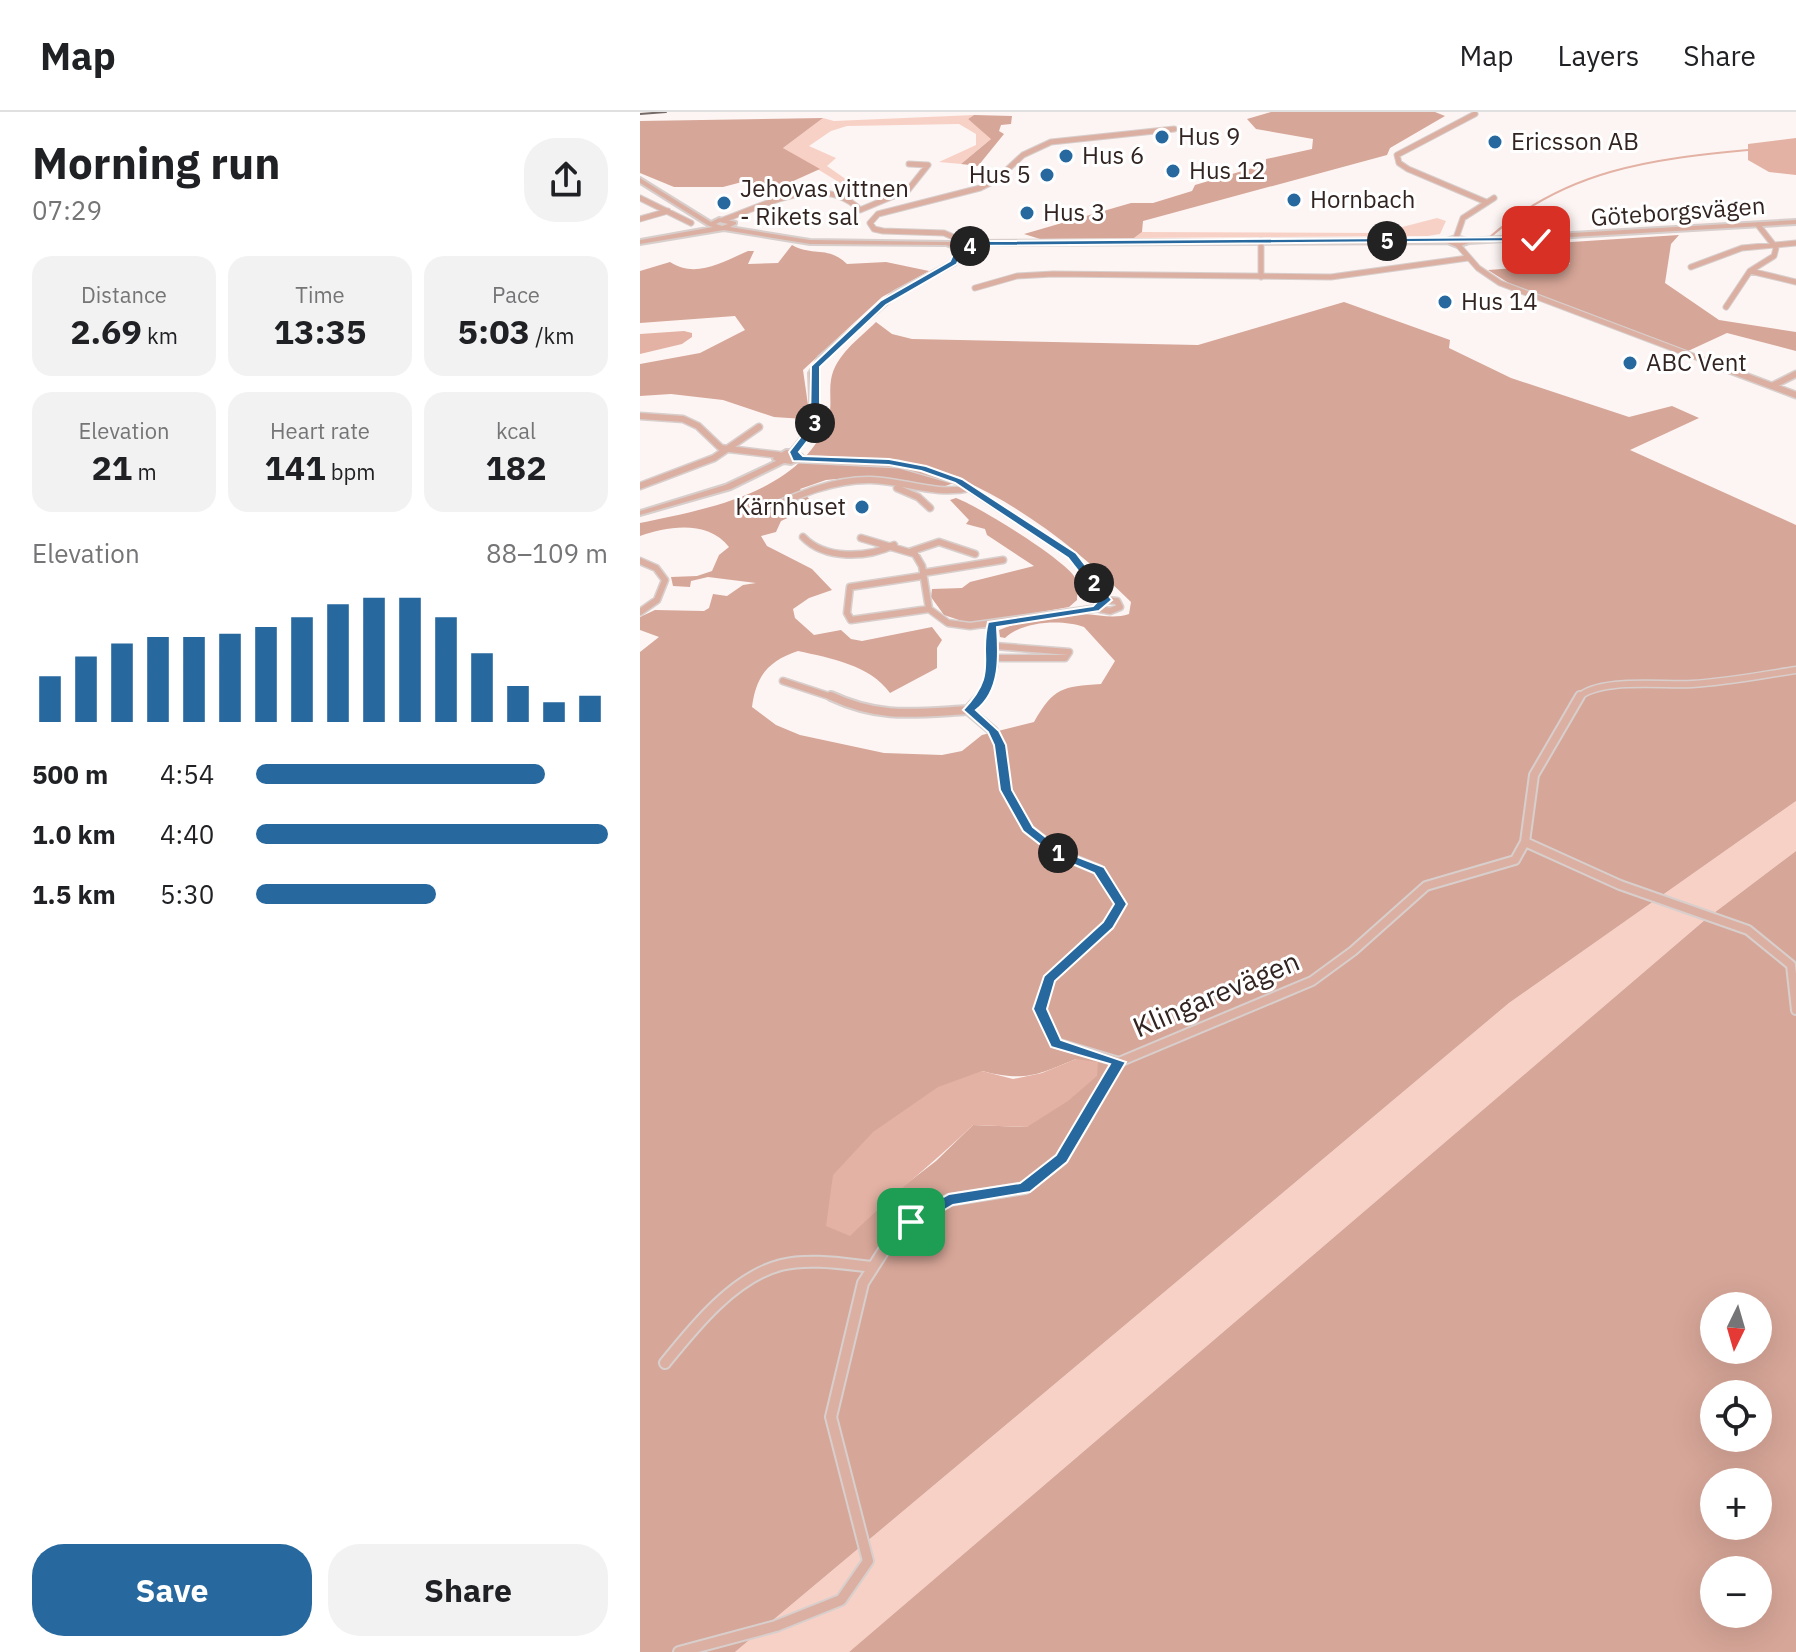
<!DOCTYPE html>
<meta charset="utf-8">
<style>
:root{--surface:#fff;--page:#f2f2f2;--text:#202124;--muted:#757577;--line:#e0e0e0;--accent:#27689e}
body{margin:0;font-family:"IBM Plex Sans",sans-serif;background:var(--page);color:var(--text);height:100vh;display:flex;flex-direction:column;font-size:30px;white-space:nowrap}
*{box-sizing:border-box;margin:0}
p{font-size:26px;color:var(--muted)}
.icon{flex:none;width:44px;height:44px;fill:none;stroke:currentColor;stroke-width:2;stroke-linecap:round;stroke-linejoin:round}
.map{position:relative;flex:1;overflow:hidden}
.details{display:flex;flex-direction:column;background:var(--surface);width:640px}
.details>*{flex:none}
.needle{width:52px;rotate:185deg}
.tools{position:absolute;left:1060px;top:1180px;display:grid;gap:16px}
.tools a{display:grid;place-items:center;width:72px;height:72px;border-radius:50%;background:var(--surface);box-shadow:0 8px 32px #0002;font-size:40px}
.pin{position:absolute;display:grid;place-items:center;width:68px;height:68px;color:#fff;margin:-34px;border-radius:16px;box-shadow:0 4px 12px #0006}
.km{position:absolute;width:40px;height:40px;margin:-20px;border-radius:50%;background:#222;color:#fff;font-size:22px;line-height:40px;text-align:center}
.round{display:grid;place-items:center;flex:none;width:84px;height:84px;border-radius:32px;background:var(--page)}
.summary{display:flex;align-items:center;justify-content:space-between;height:136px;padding:0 32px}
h1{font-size:44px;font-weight:700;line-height:60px}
.metrics{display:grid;grid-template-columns:repeat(3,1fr);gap:12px;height:136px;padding:8px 32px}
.metrics div{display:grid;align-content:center;border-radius:20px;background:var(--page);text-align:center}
.metrics b{font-size:34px;font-weight:700}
.metrics small{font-size:22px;font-weight:400}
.metrics p{font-size:22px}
.chart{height:224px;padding:16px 32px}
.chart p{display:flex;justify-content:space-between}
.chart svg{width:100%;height:144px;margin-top:8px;stroke:var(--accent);stroke-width:6}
.action{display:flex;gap:16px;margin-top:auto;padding:16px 32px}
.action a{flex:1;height:92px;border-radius:32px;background:var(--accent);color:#fff;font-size:32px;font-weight:700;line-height:92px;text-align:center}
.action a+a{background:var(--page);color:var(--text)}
ul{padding:0 32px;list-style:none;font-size:26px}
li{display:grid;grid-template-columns:128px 96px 1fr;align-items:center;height:60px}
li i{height:20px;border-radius:10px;background:var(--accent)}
header{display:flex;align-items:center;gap:48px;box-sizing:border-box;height:112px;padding:0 40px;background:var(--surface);border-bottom:2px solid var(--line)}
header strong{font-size:38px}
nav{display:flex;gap:44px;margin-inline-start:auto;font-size:28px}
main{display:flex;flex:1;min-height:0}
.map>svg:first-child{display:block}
.green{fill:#f8d1c6}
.forest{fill:#d6a698;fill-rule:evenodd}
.water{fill:#e3b2a4}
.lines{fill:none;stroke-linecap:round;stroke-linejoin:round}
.stream{stroke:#e3b2a4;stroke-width:2}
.minor-far3-casing{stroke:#d8cfcd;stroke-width:7}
.minor-far2-casing{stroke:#d8cfcd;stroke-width:9}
.minor-far1-casing{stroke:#d8cfcd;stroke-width:12}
.minor-casing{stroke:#d8cfcd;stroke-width:14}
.tertiary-casing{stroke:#d8cfcd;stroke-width:4}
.minor-far3{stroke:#dbb0a3;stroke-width:5}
.minor-far2{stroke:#dbb0a3;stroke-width:6}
.minor-far1{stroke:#dbb0a3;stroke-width:8}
.minor{stroke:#dbb0a3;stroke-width:10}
.tertiary{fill:#dbb0a3;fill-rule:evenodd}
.rail{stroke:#766a67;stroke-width:2}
.route{fill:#27689e;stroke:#fff;stroke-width:2}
.poi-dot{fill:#27689e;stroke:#fff;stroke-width:3}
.labels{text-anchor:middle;stroke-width:6;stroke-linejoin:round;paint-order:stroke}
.far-poi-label{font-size:24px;fill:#322420;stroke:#fff;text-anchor:start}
.far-street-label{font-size:24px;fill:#322420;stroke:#fff}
.street-label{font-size:28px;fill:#322420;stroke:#fff}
</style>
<header>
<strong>Map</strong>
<nav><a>Map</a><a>Layers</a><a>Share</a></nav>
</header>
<main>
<section class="details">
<div class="summary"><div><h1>Morning run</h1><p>07:29</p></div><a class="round"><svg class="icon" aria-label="share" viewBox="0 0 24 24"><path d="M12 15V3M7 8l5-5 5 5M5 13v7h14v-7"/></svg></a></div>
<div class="metrics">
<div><p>Distance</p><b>2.69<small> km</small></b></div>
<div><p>Time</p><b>13:35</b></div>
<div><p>Pace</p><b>5:03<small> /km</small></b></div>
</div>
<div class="metrics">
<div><p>Elevation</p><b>21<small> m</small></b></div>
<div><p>Heart rate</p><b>141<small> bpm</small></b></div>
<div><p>kcal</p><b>182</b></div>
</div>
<div class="chart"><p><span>Elevation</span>88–109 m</p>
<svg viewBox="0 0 160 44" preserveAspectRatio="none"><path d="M5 44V30M15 44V24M25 44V20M35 44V18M45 44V18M55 44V17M65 44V15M75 44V12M85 44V8M95 44V6M105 44V6M115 44V12M125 44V23M135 44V33M145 44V38M155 44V36"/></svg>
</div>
<ul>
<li><b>500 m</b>4:54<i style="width:82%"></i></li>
<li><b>1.0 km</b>4:40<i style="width:100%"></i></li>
<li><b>1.5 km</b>5:30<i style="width:51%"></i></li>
</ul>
<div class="action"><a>Save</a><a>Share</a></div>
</section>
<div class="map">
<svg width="1156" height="1540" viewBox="0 0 1156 1540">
<rect width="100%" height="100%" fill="#fdf5f3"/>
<!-- green -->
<path class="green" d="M334,3l-6,4 24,19 -31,26 -22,-2 37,-17v-11l-17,-10 -112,2 -16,5 -22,15 27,12 -9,8 30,21 51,-1 -14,11 -14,-9 -30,1 -67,-41 40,-30 11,3z
M797,106l9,3 -6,13 -12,2 -294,2 8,-6 237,1z
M1156,689v50l-90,68 -857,733h-114l774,-649z"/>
<!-- forest -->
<path class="forest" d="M631,0h164l10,4 -55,32 -3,7 -244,66 -1,11 -8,6 -94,1 -16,-5 107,-31h22l39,-12 3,-6 71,-21v-5l46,-10 1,-10 -57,-10 -9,-10z
M334,3l38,1 -1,8 -10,1 -2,6 5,3 -26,32 -17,-2 30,-25 -23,-20z
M183,6l-40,30 37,21 -40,18 -38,-5 -19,5h-49l-34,-14v-52z
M1039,123l-8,9 -6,39 54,37 77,12v19l-69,-18 -39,18 -170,-62 -30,-19 82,-6 -14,-21z
M152,133c21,12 35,0 55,19l39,-2 43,9 -47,26 -79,73 5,35 -4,14 -30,-2 -51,-17 -52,-6 -31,2v-32l60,-11 45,-23 -10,-14 -95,7v-52l30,-9c26,17 52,0 78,-11h6l-6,13 30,-1z
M704,190l106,38 -1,8 62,30 118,39 43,-11 27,12 -69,32 166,75v276l-287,202 -774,649h-95v-1000l19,-15 -19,-7v-13l15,-7 49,1 5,-3 4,-14 14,2 16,-11 13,-2 -48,-6 -17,4 -1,6 -17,-1 -2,-9 26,-1 15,-5 7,-16 10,-8c-21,-27 -61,-21 -89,-11v-13c67,-14 166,-31 189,-107 3,-11 0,-25 2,-36 4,-25 28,-41 45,-58l16,12 20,5 286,6zM229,364l71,12 22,-8c62,27 121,74 169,122l-2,12c-15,5 -28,1 -44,0 -28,-1 -60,6 -86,16l1,7 5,1c18,-17 57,-19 79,-11l31,34 -14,23c-39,3 -47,3 -67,38l-52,13 -20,16 -20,4 -58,-2 -84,-18 -24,-10 -24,-18c4,-31 16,-46 46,-56 32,7 72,14 92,42l47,-25v-20l5,-8 -10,-13 -70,14 -11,-2 -10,-9 -27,5 -19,-17 -2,-9 16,-11 23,-8 -20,-21 -45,-23 -6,-10 15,-4 5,-11 24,-11 6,-9 -11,-12 26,-9zM436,947l-49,68 -54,-2 -37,36 -53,41 99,-131c43,11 55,4 94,-12z
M316,386c20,7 116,65 121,83 2,5 0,13 0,19l-8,7 -87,15 -14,1 -24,-8 -13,-18 1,-8 30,-1 8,-6 64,-16 -47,-31 -2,-6 -19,-5 3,-4 -19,-20z
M1156,739v801h-947l857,-733zM1074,1194h44v44h-44zM1074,1282h44v44h-44zM1074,1370h44v44h-44zM1074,1458h44v44h-44z"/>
<!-- water -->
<path class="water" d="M1156,26v37l-27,-3 -21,-12v-16z
M44,219l8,2v4l-10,7 -42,10v-20z
M436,947l22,3 -1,14 -29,25 -41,26 -54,-2c-40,39 -84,72 -123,111l-24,-10 7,-51 40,-43 65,-45 44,-16 31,8 29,-6z"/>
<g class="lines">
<!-- stream -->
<path class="stream" d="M850,125c76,-67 161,-78 258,-87"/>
<defs>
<path id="minor-far3" d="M835,2l-78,41 2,8 9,6 78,33
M0,86l51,25
M0,107l28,-8
M83,108c40,-14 100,-48 137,-10l48,-20 20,-25 -19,-1
M816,126l7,-20 31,-20
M320,128l-16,-7 -61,-2 -9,-2 -4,-6 8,-9 102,-26 16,-8 27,-25 28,-13 123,-13
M621,129v36
M818,133l20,23 22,15 230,87
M1051,155l51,-19 54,-5
M1110,159l46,11
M335,176l42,-12 36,-2 278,3 137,-19
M1086,195l24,-36 24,-15 2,-8 -18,-23"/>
<path id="minor-far2" d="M1084,256l72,27
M1132,274l24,-12
M0,304l43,3 15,7 23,22 58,7
M157,347l102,5 59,17 114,75 34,44
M0,374l74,-28 45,-31
M257,376l21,9 12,11
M118,401c36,-16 73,-34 113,-33 35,1 64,16 99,8
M163,425c22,23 64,21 91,8
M221,426l54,16 7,12 7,43 19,14 22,3 129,-18
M272,439l27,-9 36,12
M0,449l16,7 9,12 -8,20 -17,12
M283,461l80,-13
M282,464l-72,11 -3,26 4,7 78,-11
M466,488l11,1 3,6 -10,4 -10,-2 -2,-5z
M355,534l74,6 -4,6h-70
M143,569l52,17
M340,586l14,-31 -3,-43
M938,586c20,-21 86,-12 114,-14 35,-2 70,-9 104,-14"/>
<path id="minor-far1" d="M191,584c49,23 84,17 137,14l13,-14
M328,598l25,21 7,14 6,45 22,39 32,25 39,16 22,34 -13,21 -59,54 -9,30 16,34 63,19
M885,730l95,43 128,45 43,35 5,45
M446,1005l33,-55 193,-81 41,-30 73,-65 89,-26 10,-18 9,-67 46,-79"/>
<path id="minor" d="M25,1251c29,-36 69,-86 116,-98 29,-7 63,-1 92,2
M39,1540l97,-26 65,-26 27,-39 -37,-144 32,-134 21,-33 27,-28 38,-22 76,-12 37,-29 26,-44"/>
<path id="tertiary" d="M0,66l71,44 8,-4 17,4v2l-6,3 80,13 141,2 9,-4 10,3 477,-2 9,-3 11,3 329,-19v4l-327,19 -12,4 -10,-4 -473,2 -11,4 -7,15 -58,30 -74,65 -9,14 4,52 -23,28 6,2v4l-11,5 -7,-1 -53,26 -91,26v-4l85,-26 51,-24 -3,-2 1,-2 12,-7h5l20,-25 -2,-52 10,-16 75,-65 57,-30 5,-13 -10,-4 -136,-1 -86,-14 -84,14v-4l73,-13 -4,-1 -69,-43zM80,110l8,2 -6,2 -6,-2z"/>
</defs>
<!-- minor-far3 casing -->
<use href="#minor-far3" class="minor-far3-casing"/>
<!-- minor-far2 casing -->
<use href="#minor-far2" class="minor-far2-casing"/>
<!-- minor-far1 casing -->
<use href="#minor-far1" class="minor-far1-casing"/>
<!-- minor casing -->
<use href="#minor" class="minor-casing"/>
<!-- tertiary casing -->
<use href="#tertiary" class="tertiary-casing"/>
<!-- minor-far3 -->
<use href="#minor-far3" class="minor-far3"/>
<!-- minor-far2 -->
<use href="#minor-far2" class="minor-far2"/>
<!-- minor-far1 -->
<use href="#minor-far1" class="minor-far1"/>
<!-- minor -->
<use href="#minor" class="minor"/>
<!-- tertiary -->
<use href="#tertiary" class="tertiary"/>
<!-- rail -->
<path class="rail" d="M0,2l26,-2"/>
</g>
<!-- route -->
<path class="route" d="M896,125l3,4 -567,5 -9,4 -6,14 -71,41 -66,62v58l-21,27 4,4 86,3 37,7 36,13 114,74 36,47 -13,11 -102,16c2,28 4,64 -21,83l23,21 7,14 6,45 21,37 32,25 39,15 23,37 -14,24 -58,53 -8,28 14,31 65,22 -59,100 -37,30 -77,13 -36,21h-11v-8l43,-24 71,-11 36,-28 54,-91 -59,-17 -18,-38 11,-33 59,-54 11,-18 -20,-31 -38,-16 -33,-26 -23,-41 -6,-45 -6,-13 -25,-22c36,-38 15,-50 25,-88l105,-16 7,-7 -32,-41 -113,-75 -34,-12 -32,-6 -96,-4 -4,-9 21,-27 1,-59 69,-65 70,-40 7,-15 14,-5z"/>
<!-- markers -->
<g class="poi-dot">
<circle cx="522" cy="25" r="8"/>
<circle cx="855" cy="30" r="8"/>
<circle cx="426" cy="44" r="8"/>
<circle cx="533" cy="59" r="8"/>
<circle cx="407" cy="63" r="8"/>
<circle cx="654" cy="88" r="8"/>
<circle cx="84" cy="91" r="8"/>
<circle cx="387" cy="101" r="8"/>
<circle cx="805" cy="190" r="8"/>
<circle cx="990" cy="251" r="8"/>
<circle cx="222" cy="395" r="8"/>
</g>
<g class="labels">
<!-- far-poi labels -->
<g class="far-poi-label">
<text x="538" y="33">Hus 9</text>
<text x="871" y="38">Ericsson AB</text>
<text x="442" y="52">Hus 6</text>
<text x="549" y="67">Hus 12</text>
<text x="391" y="71" text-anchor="end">Hus 5</text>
<text x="100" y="85">Jehovas vittnen<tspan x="100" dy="28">- Rikets sal</tspan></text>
<text x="670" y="96">Hornbach</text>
<text x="403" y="109">Hus 3</text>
<text x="821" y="198">Hus 14</text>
<text x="1006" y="259">ABC Vent</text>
<text x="206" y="403" text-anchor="end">Kärnhuset</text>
</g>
<!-- far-street labels -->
<g class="far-street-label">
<text transform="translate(1038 100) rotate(-4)" y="8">Göteborgsvägen</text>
</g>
<!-- street labels -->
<g class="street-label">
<text transform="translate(576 882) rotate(-23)" y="10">Klingarevägen</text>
</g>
</g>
</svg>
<div class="tools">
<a><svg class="needle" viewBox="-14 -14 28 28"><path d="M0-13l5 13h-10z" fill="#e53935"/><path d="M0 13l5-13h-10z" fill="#757577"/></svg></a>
<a><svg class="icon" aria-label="locate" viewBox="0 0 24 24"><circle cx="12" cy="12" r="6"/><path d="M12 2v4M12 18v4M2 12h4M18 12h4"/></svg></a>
<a>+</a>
<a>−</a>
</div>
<div class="pin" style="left:271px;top:1110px;background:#1e9e55"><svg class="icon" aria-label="arrive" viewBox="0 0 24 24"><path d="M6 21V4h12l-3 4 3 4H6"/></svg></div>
<div class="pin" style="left:896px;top:128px;background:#d93025"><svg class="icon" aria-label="check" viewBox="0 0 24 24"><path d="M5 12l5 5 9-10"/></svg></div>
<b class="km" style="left:418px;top:741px">1</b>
<b class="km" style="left:454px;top:471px">2</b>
<b class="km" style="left:175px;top:311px">3</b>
<b class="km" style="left:330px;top:134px">4</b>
<b class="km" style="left:747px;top:129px">5</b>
</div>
</main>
